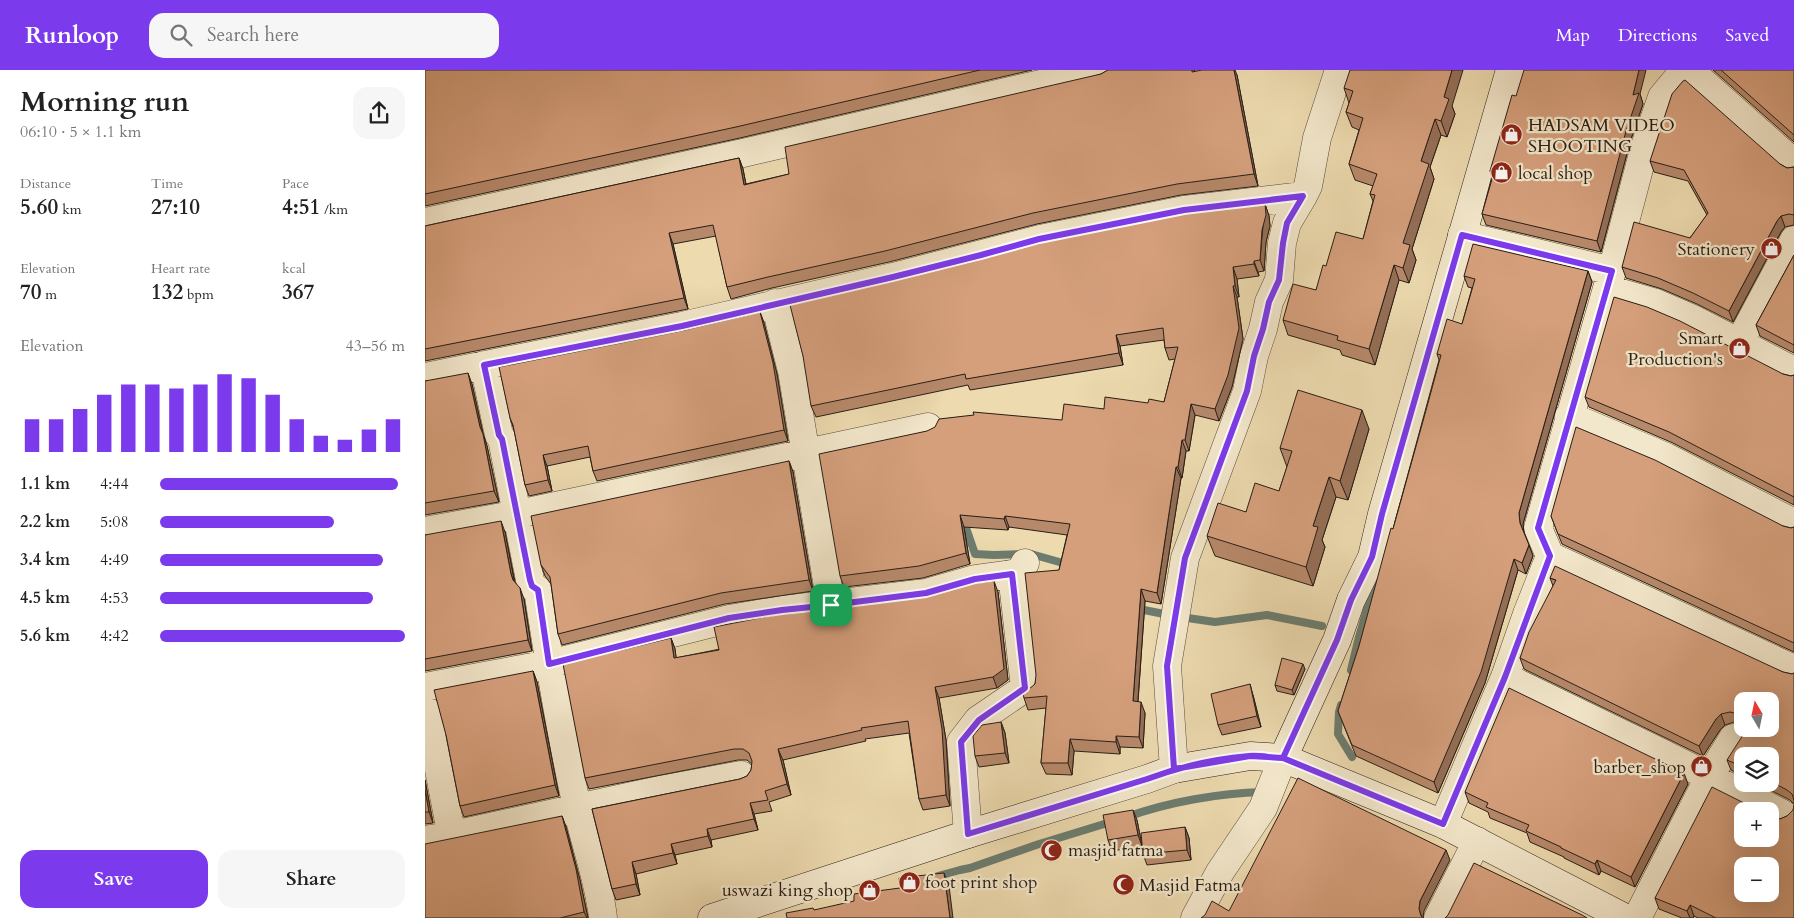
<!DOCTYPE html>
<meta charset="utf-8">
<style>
:root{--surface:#fff;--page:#f6f6f6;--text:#222;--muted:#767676;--accent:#7c3aed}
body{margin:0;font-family:Cardo,serif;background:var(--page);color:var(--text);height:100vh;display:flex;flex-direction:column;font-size:19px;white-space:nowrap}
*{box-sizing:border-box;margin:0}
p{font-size:16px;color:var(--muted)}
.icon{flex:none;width:28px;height:28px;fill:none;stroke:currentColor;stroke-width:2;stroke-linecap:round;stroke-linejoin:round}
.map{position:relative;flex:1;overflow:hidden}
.panel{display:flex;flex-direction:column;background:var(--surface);width:425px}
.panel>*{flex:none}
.needle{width:32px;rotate:351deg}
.buttons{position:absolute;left:1309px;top:622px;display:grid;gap:10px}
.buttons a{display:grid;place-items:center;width:45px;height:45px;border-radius:10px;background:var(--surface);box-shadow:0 5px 20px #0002;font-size:25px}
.pin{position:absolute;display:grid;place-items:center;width:42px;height:42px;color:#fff;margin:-21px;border-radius:10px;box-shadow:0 2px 8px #0006}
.round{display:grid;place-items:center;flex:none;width:52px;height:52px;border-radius:15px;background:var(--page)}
.head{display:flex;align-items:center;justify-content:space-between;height:85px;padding:0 20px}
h1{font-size:28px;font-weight:700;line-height:38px}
.figures{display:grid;grid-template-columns:repeat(3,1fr);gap:8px;height:85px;padding:5px 20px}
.figures div{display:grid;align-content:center}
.figures b{font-size:21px;font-weight:700}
.figures small{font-size:14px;font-weight:400}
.figures p{font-size:14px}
.chart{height:140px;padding:10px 20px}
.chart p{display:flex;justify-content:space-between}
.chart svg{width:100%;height:90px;margin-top:5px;stroke:var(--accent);stroke-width:6}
.primary-button{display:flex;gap:10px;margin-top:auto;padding:10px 20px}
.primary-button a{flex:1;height:58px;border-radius:15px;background:var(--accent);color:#fff;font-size:20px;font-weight:700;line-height:58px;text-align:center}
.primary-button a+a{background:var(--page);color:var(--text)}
ul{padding:0 20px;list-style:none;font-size:16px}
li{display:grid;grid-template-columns:80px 60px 1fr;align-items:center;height:38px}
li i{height:12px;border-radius:6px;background:var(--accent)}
header{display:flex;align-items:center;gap:30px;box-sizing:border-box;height:70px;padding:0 25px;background:var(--accent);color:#fff}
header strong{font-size:24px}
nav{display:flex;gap:28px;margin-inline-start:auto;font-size:18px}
.search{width:350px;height:45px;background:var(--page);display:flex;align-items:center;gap:12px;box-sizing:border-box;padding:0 18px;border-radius:15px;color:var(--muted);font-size:19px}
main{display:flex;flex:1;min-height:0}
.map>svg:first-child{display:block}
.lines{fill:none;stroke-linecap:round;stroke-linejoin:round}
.stream{stroke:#6c7c6f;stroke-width:8}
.street-casing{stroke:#5a4d3c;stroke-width:29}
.secondary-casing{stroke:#291e16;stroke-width:29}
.street{stroke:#f3e7cb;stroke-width:28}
.secondary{stroke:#f3e7cb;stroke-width:28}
.wall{fill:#b7896b;stroke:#291e16}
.shaded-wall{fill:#956f57;stroke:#291e16}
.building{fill:#d59f7c;stroke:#291e16;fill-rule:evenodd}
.route-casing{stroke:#fff;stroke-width:10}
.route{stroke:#7c3aed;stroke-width:6}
.labels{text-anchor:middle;stroke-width:4.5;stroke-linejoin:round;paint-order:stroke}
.poi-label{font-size:18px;fill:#291e16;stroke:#f3e7cb;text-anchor:start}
</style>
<header>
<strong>Runloop</strong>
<div class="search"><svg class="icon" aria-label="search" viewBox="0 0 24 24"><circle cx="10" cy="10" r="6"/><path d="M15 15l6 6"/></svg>Search here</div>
<nav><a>Map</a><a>Directions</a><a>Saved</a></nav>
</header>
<main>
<section class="panel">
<div class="head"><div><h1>Morning run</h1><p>06:10 · 5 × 1.1 km</p></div><a class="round"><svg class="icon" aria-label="share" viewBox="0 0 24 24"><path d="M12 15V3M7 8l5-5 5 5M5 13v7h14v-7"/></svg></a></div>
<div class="figures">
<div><p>Distance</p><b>5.60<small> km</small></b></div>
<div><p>Time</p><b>27:10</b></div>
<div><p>Pace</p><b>4:51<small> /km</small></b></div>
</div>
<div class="figures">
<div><p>Elevation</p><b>70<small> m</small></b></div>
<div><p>Heart rate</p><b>132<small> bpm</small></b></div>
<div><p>kcal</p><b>367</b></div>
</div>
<div class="chart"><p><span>Elevation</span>43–56 m</p>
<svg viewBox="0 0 160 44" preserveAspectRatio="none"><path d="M5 44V28M15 44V28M25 44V23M35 44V16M45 44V11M55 44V11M65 44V13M75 44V11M85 44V6M95 44V8M105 44V16M115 44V28M125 44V36M135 44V38M145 44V33M155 44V28"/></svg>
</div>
<ul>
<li><b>1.1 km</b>4:44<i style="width:97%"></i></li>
<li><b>2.2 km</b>5:08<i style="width:71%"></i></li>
<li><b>3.4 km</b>4:49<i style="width:91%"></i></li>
<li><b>4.5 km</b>4:53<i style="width:87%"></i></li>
<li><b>5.6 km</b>4:42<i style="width:100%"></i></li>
</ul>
<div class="primary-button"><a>Save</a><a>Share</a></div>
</section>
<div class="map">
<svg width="1369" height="848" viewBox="0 0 1369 848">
<rect width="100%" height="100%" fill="#eddaaf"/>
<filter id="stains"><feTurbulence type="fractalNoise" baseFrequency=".004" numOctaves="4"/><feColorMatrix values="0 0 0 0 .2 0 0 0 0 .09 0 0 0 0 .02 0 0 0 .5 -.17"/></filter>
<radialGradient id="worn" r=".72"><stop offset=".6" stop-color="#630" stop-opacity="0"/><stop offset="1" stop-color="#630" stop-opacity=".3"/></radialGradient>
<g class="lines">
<!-- stream -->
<path class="stream" d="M538,449l12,35 19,1 37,-1 39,11
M709,538l40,8 41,6 52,-7 55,11
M926,600l8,-33 18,-62
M916,635l-2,7 -1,22 14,23
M702,747c41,-15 93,-24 136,-25
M513,806l22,-6 10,-2 69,-24 75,-23"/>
<defs>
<path id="street" d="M0,152l318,-69 358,-83
M1037,165l150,36
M1182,219l49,14 35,15 103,53
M350,233l17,68 39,234
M1314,273l55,-103
M59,295l15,70 3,4 28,141 2,6 6,4c11,72 23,145 39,217 8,37 22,73 26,111
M0,307l257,-51 211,-49 147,-38 144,-29 119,-14 5,-10 9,-48 22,-68
M1144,346l97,41 128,66
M0,461l93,-17 410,-87
M1125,486l244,113
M1080,607l157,76 121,61
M0,617l124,-23 180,-45 53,-9 144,-17 49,-14 44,-6 6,-10
M0,639l10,40 15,78 -1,9
M749,699l-7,-103 18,-108 62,-167 7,-35 9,-27 6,-27 10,-22 3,-37 5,-20 16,-27
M1018,754l62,-147 22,-63 23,-58 -12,-28 74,-257 33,-125 17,-49 15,-18 8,-4h10l99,88
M543,764l-7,-92 17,-22 47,-32 -13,-114
M0,770l24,-4 211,-46 81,-15
M770,848l25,-46 43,-64 20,-50
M1013,848l39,-77
M1212,848l72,-141 24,-39"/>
<path id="secondary" d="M858,688l54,-118 14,-40 21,-43 10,-43 128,-444
M287,848l256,-84 179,-55 27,-10 76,-13 33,2 160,66 182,94"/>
</defs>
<!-- street casing -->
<use href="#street" class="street-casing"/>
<!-- secondary casing -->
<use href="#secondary" class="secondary-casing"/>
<!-- street -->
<use href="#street" class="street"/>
<!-- secondary -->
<use href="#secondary" class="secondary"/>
</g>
<!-- wall -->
<path class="wall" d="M0,0h607l-292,68 -315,68z
M683,0h86l1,1 42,4 21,111 -77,9 -144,29 -148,38 -117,26 -41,11 -4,-12 -11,-51 -43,8 15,65 -263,52v-135l314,-68 4,11 3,15 43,-10 312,-100z
M1288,0h81v72z
M919,18l108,18 3,8 -8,23 -6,-2 -11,32 4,12 -22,70 4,11 -7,23 -10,-3 -24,85 -33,-10 -2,-5 -52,-15 -5,-15 33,-30 10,-24 37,-27 10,-38 -3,-7 3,-8 -18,-6 -6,-16 10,-34 -7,-3 -6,-15 3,-9z
M1215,24l3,10 -13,38 -29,110 -115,-27 -4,-11 10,-38 -2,-5 26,-75z
M1225,91l130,3 7,4 7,-1v58l-9,2 -4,5 -48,90 -36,-18 -35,-15 -36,-11 -4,-11 68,-29 17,-23 -19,-34 -34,-9z
M840,134l4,12 1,10 -4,16 -2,29 -6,1 1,4 -22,3 2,18h-2l6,42 -11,48 -13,34 -24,-6 -6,36h-3l-4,27h-1l-20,126 -16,-3 -7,101 7,11 -2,35 -23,-1v7l-46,-3 -2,24 -26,-1 -5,-11 5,-55 -18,2 -4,-12 11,-14 24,-114 8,-35 -58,-8 -1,3 -44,-3 6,37 -47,14 -79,9 -4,-11 222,-156 42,-11 60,-7 11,-43 -6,1 -4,-12 -1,-8 -44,6 3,19 -153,25 -2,-5 -152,32 -5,-11z
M1369,185v98l-34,-17 -4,-11z
M1163,201l4,11 -69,242 1,8 9,24 -7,18 -8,-4 -33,113 -47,110 -82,-37 -18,-45 21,-65 34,-117 46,-169 -2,-6 25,-30 10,-36 -4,-1 -4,-11z
M335,242l4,11 13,51 11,67 -191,40 -4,-10 -3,-14 -43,9 5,25 -23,5 -4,-11 -11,-55 -4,-12 171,-87z
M1358,304l8,2 3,-1v130l-121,-62 -84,-36 -4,-10z
M0,311l47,3 11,49 4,13 12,56 -74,13z
M944,359l-21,71 -12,-3 -14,43 3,7 -12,39 -98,-30 -8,-20 72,-45 8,-24 -7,-19z
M364,391l4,11 20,119 -88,13 -163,41 -4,-11 -7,-50 -6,-8 -4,-11z
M1126,446l232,10 8,2 3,-1v125l-232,-108z
M80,462l10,50 9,17 8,52 -107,20v-136z
M1125,508l233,94 9,2 2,-1v131l-4,-4 -32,-16h12v-28h-27v20l-12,-6 -4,-10 43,-31 -27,-28v25l-9,-4 -9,3 -5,5 -17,26 -179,-87 -4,-11 33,-72z
M573,522l10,88 -11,8 -58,10 7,42 4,66 -27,4 -4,-11 -10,-66 -44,6 1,2 -83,19 8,35 -22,7 3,9 -18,3 4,16 -47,10 1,7 -37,8 2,9 -41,10 4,21 -24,5 -4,-11 -20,-80 148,-30 7,-3 4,-6 1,-6 -5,-4h-9l-149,29 -4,-11 86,-140 4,11 1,9z
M880,599l-11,26 -17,-4 -2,-6z
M108,601l4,11 22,114 -95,21 -4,-11 -14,-71z
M828,625l8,32 -39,8 -4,-10z
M576,652l4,11 4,30 -30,4 -4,-11z
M0,710l8,43 -8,1z
M1263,714l-53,103 -34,-16 -2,4 -35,-17v-1l-34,-15 -3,-9 -37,-15 -2,-6 -19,-9 -4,-11z
M1368,740l1,108h-96l-4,-2 -1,2h-11l-23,-9 -4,-11 117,-81 8,2 7,-3z
M137,746l4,11 14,53 8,38h-163z
M712,750l5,26 -30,5 -4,-11z
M760,757l4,11 2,22 -44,5 -4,-11z"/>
<!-- shaded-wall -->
<path class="shaded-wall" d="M809,0h1l2,5 21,111 -4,-12z
M1027,0h11l-11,36 3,8 -8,23 -6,-16 3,-24z
M1214,0h7l-6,24 3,10 -13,38 -29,110 -4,-11z
M1010,49l6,16 -11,32 4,12 -22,70 4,11 -7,23 -6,-15v-25l18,-82z
M314,88l4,11 5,27 -4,-11z
M840,134l4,12 1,10 -4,16 -2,29 -4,-11z
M1356,146l4,11 -4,5 -48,90 -4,-11 48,-90z
M244,163l4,11 15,65 -4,-11z
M829,191l4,11 1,4 -5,-12z
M969,195l5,15 -24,85 -6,-16z
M808,197l4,12 2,18 -4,-11z
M1163,201l4,11 -69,242 1,10 -4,-11 -1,-10z
M808,216l4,11 6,42 -11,48 -13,34 -4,-12z
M335,242l4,11 13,51 11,67 -4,-11z
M691,265l4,11 3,19 -4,-12z
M43,303l4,11 12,54 -4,-11z
M766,334l4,11 -6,36 -4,-11z
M937,340l7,19 -21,71 -8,-19z
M58,364l4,12 12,56 -5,-11z
M757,370l4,11 -4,27 -4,-11z
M118,385l4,11 5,25 -4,-11z
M364,391l4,11 20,119 -4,-11z
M751,397l5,11 -20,126 -4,-11z
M904,407l7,20 -14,43 3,7 -12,39 -7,-19 7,-41z
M535,445l4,12 6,37 -4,-11z
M580,446l4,11 -1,3 -4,-11z
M76,451l4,11 10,53 -4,-11z
M1104,475l4,11 -7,18 -4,-11z
M1089,489l4,11 -33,113 -47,110 -4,-11z
M569,511l4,11 10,88 -11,8 -4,-11z
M95,518l4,11 8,52 -4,-11z
M716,519l4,12 -8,112 -4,-12z
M246,568l4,11 3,21 -4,-12z
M878,594l2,5 -11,26 -2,-5z
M108,601l4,11 22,114 -4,-11z
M825,614l3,11 8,32 -4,-11z
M510,617l4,11 7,42 4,66 -4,-11z
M716,632l4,11 -2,35 -4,-11z
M1296,644l4,11 -5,5 -17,26 -4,-10 17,-27z
M576,652l4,11 4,30 -4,-10z
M691,666l4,11v7l-4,-12z
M645,669l4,12 -2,24 -4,-12z
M353,679l5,11 8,35 -4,-11z
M1259,703l4,11 -53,103 -4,-10z
M0,710l8,43 -4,-11 -4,-22z
M325,733l4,11 4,16 -4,-11z
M708,740l4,10 5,26 -4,-11z
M137,746l4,11 14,53 8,38h-1l-3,-6z
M760,757l4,11 2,22 -4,-10z
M282,759l4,11 1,7 -4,-11z
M246,774l4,11 2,9 -4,-11z
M1021,780l4,10 -26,51 -1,7h-1l-3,-9 1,-8z
M1172,790l4,11 -2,4 -4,-11z
M207,792l4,12 4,21 -4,-11z
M519,803l5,13 4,32h-3z
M1265,835l4,11 -1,2h-3l-3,-7z"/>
<!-- building -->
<path class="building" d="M0,0h555l-244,57 -311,67z
M683,0h84v2l10,-2h32l20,104 -77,10 -144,29 -148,38 -117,26 -41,10 -14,-62 -44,8 15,65 -259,51v-123l314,-68 5,27 45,-11 -4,-27 316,-73z
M925,0h102l-8,27 5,2 -8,22 -6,-2 -14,42 8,3 -26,79 7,2 -7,23 -9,-3 -25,84 -32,-9 1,-4 -55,-16 10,-36 23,6 7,-25 3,1 10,-34 27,7 12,-44 -5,-1 7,-20 -28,-10 14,-46 -17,-6 7,-21 -9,-3z
M1099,0h115l-6,25 6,-2 -13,38 -29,110 -115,-27 12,-42 -4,-1 22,-76 4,1z
M1296,0h73v65z
M1260,10l95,84 7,4 7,-1v48l-5,-1 -8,2 -4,5 -48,90 -36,-18 -35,-15 -36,-11 12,-45 56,16 18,-25 -24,-43 -34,-9 22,-67 11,-13z
M840,134l1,11 -4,15 -2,30 -6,1v3l-21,3 2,19h-2l6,42 -11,47 -13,34 -24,-5 -6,36h-3l-4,27h-2l-19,126 -16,-4 -8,112 8,1 -2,35 -23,-1v6l-46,-3 -2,24h-27l6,-67 -23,2 -1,-4 12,-10 1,-9 -11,-102 34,-3 11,-46 -65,-8 -1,3 -44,-4 6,38 -47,13 -79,10 -21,-122 108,-23 8,-4 4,-8 35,-4 -1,-3 89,8 2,-16 40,5 1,-12 43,6 1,-4 15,3 14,-55 -13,1 -2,-20 -47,7 3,18 -153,26 -1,-5 -154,32 -8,-50 -13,-51 102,-24 147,-38 143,-29z
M1048,174l115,27 -69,242 1,10 9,22 -7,18 -8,-4 -33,113 -47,110 -82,-37 -14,-34 21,-65 32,-118 2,1 35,-126 13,-48 -4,-1 10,-35 15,5 13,-45 -11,-3z
M1369,185v90l-38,-20z
M1189,227l33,10 33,14 103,53 8,2 3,-1v122l-125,-65 -84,-35z
M335,242l13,51 11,67 -191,41 -5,-25 -45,9 5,25 -23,5 -12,-60 -3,-7 -11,-51 182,-36z
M43,303l12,54 3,7 11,57 -69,12v-122z
M873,320l64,20 -22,71 -11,-4 -16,49 5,1 -12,40 -99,-31 11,-33 28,9 9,-29 24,8 13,-40 -12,-3z
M1151,357l79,33 128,66 8,2 3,-1v116l-236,-109 -7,-18z
M364,391l20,119 -88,13 -163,41 -8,-57 -9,-12 -10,-49z
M76,451l10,53 2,6 7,8 8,52 -103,19v-124z
M1130,496l228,106 9,2 2,-1v127l-2,-6 -5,-4 -17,-9v-25h-27v11l-16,-7 16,-25 1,-6h26v-28h-27v18l-5,-5 -8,-2 -9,2 -5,5 -17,27 -179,-88 9,-26 27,-52 -6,-2z
M569,511l10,88 -11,8 -58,10 7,42 4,66 -27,4 -11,-78 -47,7 1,2 -84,19 9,35 -22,7 3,9 -18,3 4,16 -47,10 1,7 -37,8 2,9 -41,9 4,22 -24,5 -20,-80 148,-30 7,-3 4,-6 1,-9 -3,-8 -6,-4h-9l-149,29 -22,-114 108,-26 3,20 45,-8 -5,-23 66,-13 144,-17 50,-14z
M857,588l21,6 -11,26 -17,-5z
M108,601l22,114 -95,21 -14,-71 -12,-45z
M825,614l7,32 -39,9 -7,-31z
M1084,618l175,85 -53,104 -34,-17 -2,4 -34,-16v-1l-35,-16 3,-6 -43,-18 2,-4 -23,-11z
M576,652l4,31 -30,3 -2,-20 9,-11z
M873,708l148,72 -26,51 -1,8 2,7 3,2h-223l4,-3 7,-14 17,10z
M1287,717l48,24h-17v28h27v-23l10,3 7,-3 6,-6 1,-5v113h-78l-26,-13 -3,6 -32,-13zM1318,796h27v28h-27z
M0,720l4,22h-4z
M708,740l5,25 -30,5 -5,-25z
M137,746l14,53 8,43 -24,6h-135v-74z
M760,757l2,23 -44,4 -2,-21z
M1049,793l108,52 5,3h-142l3,-3z
M519,803l6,45h-163l-1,-5 27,-5 1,2 40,-9v-7l46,-6 -1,-10z"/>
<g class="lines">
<defs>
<path id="route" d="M406,535l-49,5 -53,8 -180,46 -11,-74 -6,-4 -2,-6 -28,-141 -3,-4 -15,-70 198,-39 211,-49 88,-22 58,-16 145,-29 119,-14 -16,27 -4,20 -4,37 -10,22 -6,27 -9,27 -7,35 -62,167 -18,108 7,103 76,-13 33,2 160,66 62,-147 45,-121 -12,-28 74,-257 -150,-36 -80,279 -10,43 -21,43 -14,40 -54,118c-11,0 -23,-3 -34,-2 -35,3 -70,11 -102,23l-179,55 -7,-92 18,-22 46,-32 -13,-114 -37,5 -49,14 -95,12"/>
</defs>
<!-- route casing -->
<use href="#route" class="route-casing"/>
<!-- route -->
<use href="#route" class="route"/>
</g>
<!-- icons -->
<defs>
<symbol id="shop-disc" viewBox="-11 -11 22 22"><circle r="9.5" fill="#8f2418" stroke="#f3e7cb"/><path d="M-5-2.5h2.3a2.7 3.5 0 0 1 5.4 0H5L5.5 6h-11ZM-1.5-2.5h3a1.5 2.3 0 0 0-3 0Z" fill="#fff"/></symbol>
<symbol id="mosque-disc" viewBox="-11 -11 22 22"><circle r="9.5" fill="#8f2418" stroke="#f3e7cb"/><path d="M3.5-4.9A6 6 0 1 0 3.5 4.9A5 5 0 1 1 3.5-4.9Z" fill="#fff"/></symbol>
</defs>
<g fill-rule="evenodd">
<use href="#shop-disc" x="1074" y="52" width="25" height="25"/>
<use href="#shop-disc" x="1064" y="90" width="25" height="25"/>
<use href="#shop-disc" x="1334" y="166" width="25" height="25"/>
<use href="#shop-disc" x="1302" y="266" width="25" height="25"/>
<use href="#shop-disc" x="1264" y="684" width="25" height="25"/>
<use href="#mosque-disc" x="614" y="768" width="25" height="25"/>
<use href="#shop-disc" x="472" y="800" width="25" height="25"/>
<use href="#mosque-disc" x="686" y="802" width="25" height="25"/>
<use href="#shop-disc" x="432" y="808" width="25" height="25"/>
</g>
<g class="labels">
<!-- poi labels -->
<g class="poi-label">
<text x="1103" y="61">HADSAM VIDEO<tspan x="1103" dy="21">SHOOTING</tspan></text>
<text x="1093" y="109">local shop</text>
<text x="1330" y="185" text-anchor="end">Stationery</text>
<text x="1298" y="274" text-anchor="end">Smart<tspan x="1298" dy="21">Production's</tspan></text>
<text x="1261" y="703" text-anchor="end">barber_shop</text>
<text x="643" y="786">masjid fatma</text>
<text x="500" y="818">foot print shop</text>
<text x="714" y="821">Masjid Fatma</text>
<text x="428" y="826" text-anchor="end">uswazi king shop</text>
</g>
</g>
<rect width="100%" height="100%" filter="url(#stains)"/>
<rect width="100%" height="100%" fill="url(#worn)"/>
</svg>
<div class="buttons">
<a><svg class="needle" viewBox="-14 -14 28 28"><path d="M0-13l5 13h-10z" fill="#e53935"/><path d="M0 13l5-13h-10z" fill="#767676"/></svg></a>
<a><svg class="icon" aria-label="layers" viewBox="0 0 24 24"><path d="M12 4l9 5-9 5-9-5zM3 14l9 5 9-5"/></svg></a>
<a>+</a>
<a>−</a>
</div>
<div class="pin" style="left:406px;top:535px;background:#1e9e55"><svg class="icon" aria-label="arrive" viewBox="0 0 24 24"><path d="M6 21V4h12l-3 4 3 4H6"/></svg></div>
</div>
</main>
